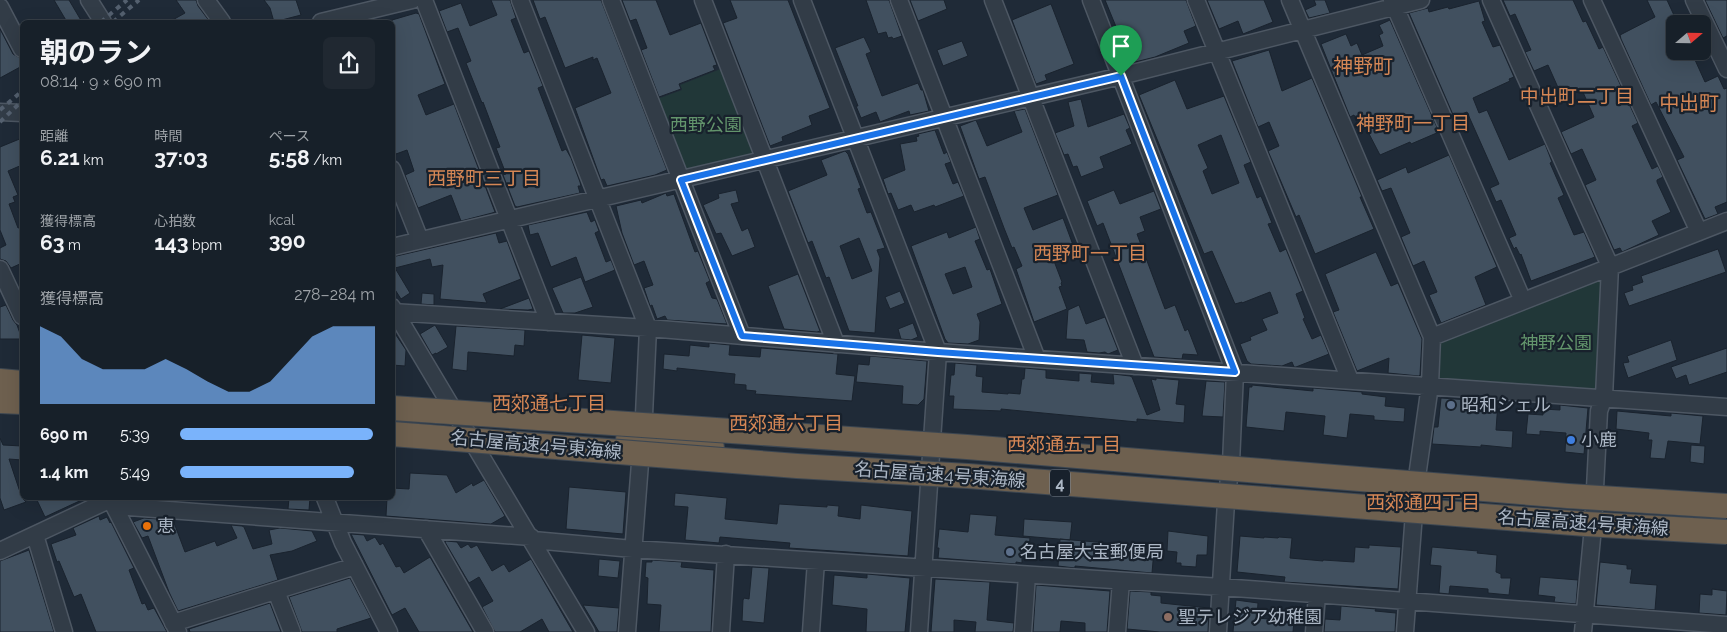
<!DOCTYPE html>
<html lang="ja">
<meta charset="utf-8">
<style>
:root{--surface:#172029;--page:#202831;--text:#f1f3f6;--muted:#9ea3a8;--line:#363e46;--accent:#7ab3fb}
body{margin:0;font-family:Raleway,"Noto Sans JP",sans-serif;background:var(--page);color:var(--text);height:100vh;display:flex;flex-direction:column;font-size:19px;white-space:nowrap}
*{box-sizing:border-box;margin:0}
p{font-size:16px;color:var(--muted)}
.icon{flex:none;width:28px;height:28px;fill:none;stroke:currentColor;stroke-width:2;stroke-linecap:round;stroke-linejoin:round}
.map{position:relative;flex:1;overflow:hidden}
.side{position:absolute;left:20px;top:20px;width:375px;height:480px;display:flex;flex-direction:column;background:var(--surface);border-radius:8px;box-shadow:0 5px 20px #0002,0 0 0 1px var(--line)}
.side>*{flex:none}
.needle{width:32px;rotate:70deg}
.controls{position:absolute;left:1666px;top:15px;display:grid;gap:10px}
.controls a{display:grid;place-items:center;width:45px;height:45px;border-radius:8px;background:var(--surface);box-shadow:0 5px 20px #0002,0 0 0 1px var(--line);font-size:25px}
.pin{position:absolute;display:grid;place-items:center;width:42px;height:42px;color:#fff;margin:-51px -21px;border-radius:50% 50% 50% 0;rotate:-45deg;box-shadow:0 0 5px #0007}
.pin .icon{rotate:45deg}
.round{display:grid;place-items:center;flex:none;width:52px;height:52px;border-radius:8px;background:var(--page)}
.headline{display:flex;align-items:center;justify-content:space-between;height:85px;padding:0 20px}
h1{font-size:28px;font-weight:700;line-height:38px}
.figures{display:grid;grid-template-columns:repeat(3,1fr);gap:8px;height:85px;padding:5px 20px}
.figures div{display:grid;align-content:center}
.figures b{font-size:21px;font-weight:700}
.figures small{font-size:14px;font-weight:400}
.figures p{font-size:14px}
.chart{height:140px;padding:10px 20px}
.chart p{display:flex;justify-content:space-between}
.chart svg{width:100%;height:90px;margin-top:5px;fill:var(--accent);opacity:.7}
ul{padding:0 20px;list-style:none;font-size:16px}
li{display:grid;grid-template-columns:80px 60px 1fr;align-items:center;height:38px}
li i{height:12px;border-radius:6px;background:var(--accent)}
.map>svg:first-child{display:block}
.green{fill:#213738}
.building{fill:#41505f;stroke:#1a232e;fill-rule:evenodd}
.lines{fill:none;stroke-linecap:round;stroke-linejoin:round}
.minor-casing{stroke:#4d5763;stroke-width:19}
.highway-casing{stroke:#3d4752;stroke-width:26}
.minor{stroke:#323c47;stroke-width:16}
.highway{stroke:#6e604f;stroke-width:24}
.rail{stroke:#54606f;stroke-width:4;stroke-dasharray:5 5;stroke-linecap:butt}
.highway-bridge-casing{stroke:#3d4752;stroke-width:26;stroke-linecap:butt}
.highway-bridge{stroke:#6e604f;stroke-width:24}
.route-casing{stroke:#fff;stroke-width:10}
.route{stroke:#1a73e8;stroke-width:6}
.service-dot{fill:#5c6f8a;stroke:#18212c;stroke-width:2}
.shop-dot{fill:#3f7fe0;stroke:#18212c;stroke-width:2}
.food-dot{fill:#e8710a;stroke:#18212c;stroke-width:2}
.education-dot{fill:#8d6e63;stroke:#18212c;stroke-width:2}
.labels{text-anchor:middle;stroke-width:4.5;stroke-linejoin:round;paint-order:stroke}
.shield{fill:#18212c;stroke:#808a97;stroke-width:1}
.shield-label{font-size:16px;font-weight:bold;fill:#acb7c5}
.park-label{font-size:18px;fill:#63956c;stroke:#18212c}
.poi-label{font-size:18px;fill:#acb7c5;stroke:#18212c;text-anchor:start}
.street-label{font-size:18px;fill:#acb7c5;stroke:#18212c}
.neighbourhood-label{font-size:19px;fill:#d68755;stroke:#18212c}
.quarter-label{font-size:20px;fill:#d68755;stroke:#18212c}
</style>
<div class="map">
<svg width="1727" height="632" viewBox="0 0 1727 632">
<rect width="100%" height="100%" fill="#1f2a37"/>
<!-- green -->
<path class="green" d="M723,68l32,83 -3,5 -62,14 -7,-4 -26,-67 25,-9 -2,-5z
M1598,280l6,2 -6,104 -5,4 -151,-9 -5,-6 3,-32 5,-4z"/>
<!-- building -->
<path class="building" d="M54,0h15l13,22h-15z
M176,0h20l2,6 12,16h-41l16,-9z
M264,0h32l5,15 -27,7 -4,-14z
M491,0h19l6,18 -5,2 13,33 5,-2 14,35 -5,2 24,63 4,-2 5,9 9,24 1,4h-3l2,7 -63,14 -2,-1 -12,-31 3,-1 -10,-26 4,-1 -17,-45 -1,1 -16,-40 5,-2 -13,-33 -11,4 -8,-21 22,-8 9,23 27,-11z
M533,0h68l66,170 -12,5 -48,11 -3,-7 -3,1 -26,-72 36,-15 -14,-35 -4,2v-3l-28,11 -20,-51 -5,2z
M622,0h34l14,35 31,-12 16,42 -4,1 2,4 -36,14 2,5 -22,8 -18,-47 6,-2 -11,-29 -6,2z
M730,0h58l42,108 -21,8 3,9 -30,12 1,4 -13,5 -47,-123 14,-5z
M866,0h23l13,36 -9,3 -1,-2 -4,1 -2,-6 -8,2z
M910,0h34l3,9 -29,12z
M1105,0h81l10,26 -12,5 5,12 -34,14 -24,6z
M1207,0h57l9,22 -30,12 -5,-13 -19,8z
M1314,0h11l5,13 -21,5 -4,-8 11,-5z
M1503,0h70l10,22 3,-1 13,28 4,-2 35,76 -6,3 20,43 6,-3 5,11 -6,3v2l14,30 -19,9 7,14 -37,17 -2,-4 -6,2 -29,-65 11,-5 -14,-31 -11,5 -10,-22 33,-15 -12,-27 -9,4 -3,-7 -10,5 -12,-27 -14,6 -9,-19 6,-2 -16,-36 -5,2z
M1647,0h20l11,24h-3v27h16l14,31 13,-6 6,13 3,-1v114l-12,5 3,7 -13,5 -28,-59 7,-3 -28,-55 -5,3 -30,-66 -1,-4 35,-18z
M1705,0h22v36l-4,2z
M1479,1l6,20 -3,1 11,25 7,-2 14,32 -5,2 1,2 -37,17 6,15 8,-3 22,50 36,-16 7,18 -2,1 14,32 -6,3 16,37 10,-3 11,25 -64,24 -10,-27 -1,1 -4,-8 -2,2 -5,-11 7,-3 -15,-35 -5,2 -6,-14 9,-4 -32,-72 -13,5 -45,-104 19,-5 1,4 19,-5 1,2z
M1051,4l23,60 -29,11 2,5 -11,4 -24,-64z
M416,13l3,1 26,70 -27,11 8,20 28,-11 41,108 -3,1 -31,8 -10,-26 -33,13 -13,-33 9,-4 -7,-21 -11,4 -4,-10v-124z
M1390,20l49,112 -28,12 -1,-2 -30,13 -14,-27 -5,3 -7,-16 -4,2 -29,-73 25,-10 5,12 6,-3 5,12 21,-9 -4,-11 4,-2 -4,-8z
M0,29l13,25 7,4 2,6v2l-22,12z
M864,37l7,15 -5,2 16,42 36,-13 3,7h2l6,21 -19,4 -1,-4 -29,11 -4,-10 -15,6 -5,-12h2l-23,-58z
M962,41l6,15 -25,10 -6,-16z
M1269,50l13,41 30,-13 50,119h-2l14,32 -59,25 -16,-39 -3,2 -28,-66 11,-5 -10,-24 -11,5 -26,-66z
M1175,80l12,29 37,-13 27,66 -7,3 13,33 4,-2 11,27 -4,1 12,28 6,-3 17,42 -7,3 9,24 -2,1 9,20 9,-4 8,19 -33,13h-2l-2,-5 -10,4 -31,-2 -4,-3 -7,-17 11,-4 -1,-3 17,-7 -5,-11 16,-6 -8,-21 -28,11v-1l-7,2 -23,-53 -8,3 -65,-159zM1221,135l18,48 -27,11 -9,-23 5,-3 -10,-23z
M1081,99l7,28 36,-13 6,14 -4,2 6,14 -32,13 4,11 -23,9 -4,-11 -4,1 -5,-13 -4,1 -9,-22 19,-7 -6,-24z
M1025,109l33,86 -34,13 9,22 30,-12 13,35 -22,8 8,21 -1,1 1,3 -3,1 8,22 -33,13 -18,-53 6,-3 -8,-19 -2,1 -8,-20 -19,-51 -6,2 -19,-53 16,-6 11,26 35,-14 -8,-21z
M935,130l9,24 3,-2 4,10 -6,2 8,20 5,-2 6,14 -29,11 -1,-2 -20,7 -3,-7 -13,5 -7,-17 -3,1 -5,-15 22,-9 -5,-26 17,-3 -1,-4 3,-1 -1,-2z
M22,138v27l-14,6 10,24 -5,2 2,5 -6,2 9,24 4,-1v36l-11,5 -5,-7 -6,-2v-11l6,-3 -6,-15v-83z
M845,151l3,3 13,34 -3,1 9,24 4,-1 14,36 -8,2 3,8 -5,75 -26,-2 -20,-54 -3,1 -14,-37 -4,2 -20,-52 39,-16 -6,-15zM859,238l13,33 -20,8 -12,-33z
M1449,155l48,112 -22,10 11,28 -45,18 -12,-28 8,-3 -13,-31 -11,5 -12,-29 9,-4 -19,-45 -9,3 -5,-11 29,-13 2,6z
M736,190l3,12 -8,2 11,27 6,-3 7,19 -23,9 -11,-23 -5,1 -13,-29 16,-7 -1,-4z
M1114,190l6,14 34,-13 7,18 -21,8 5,14 -8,3 28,75 10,-4 10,26 3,-2 10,26 -15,-1 -1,5 -28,-2 -51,-134 -6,3 -10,-25z
M666,193l1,3 7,-2 21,58 3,-1 12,30 -4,2 6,15 5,1 10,25 -60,-4 -2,-4 -8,3 -5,-14 -2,1 -6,-18 9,-3 -9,-24 -10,4 -12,-32 -6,-27 25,-6 1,3z
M587,212l4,10 4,-2 4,11 -4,2 11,29 5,-2 4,10 -30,12 -9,-25 -25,10 -13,-34 -8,2 -2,-10z
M976,227l4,12 -5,2 12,29 3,-1 12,35 -25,10 3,8 -1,18 -11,4 -20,-1 -3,-4 -34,-93 36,-14 2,6zM965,267l7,20 -19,7 -8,-20z
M496,233l3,10 8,-2 14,38 -38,15 4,9 -47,-4 3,-34 -11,2 -2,-8 -35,9 15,25 -9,6 -9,-14v-28z
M1718,249l8,23 -97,34 -5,-13 9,-3 -1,-4 11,-4 -2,-6z
M1376,252l15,34 7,-3 24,56 -2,36 -1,1 -31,-3 1,-15 -32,13 -24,-59 6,-2 -14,-36z
M798,274l22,57 -3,1 -33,-3 -16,-43z
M581,277l12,30 -18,6h-12l-11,-25z
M900,291l5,12 -15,6 -5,-12z
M422,293l12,1v11l-13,-1z
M529,298l4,11 -5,1 -28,-1z
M6,305l7,15 4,5 5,14h-22v-32z
M1079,305l7,19 19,-7 13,33 -10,4 -3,-2 -6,1 -12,-1 -3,-12 -18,-1 2,-29z
M913,323l5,14 -7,3 -10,-1 -3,-10z
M435,325l13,22 -12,7v-1l-4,2 -12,-21z
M456,326l69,4 -1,16 -9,-1 -1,11 -46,-4 -1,19 -15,-2z
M392,329l14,21 -1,16 -13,-1z
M582,335l33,3 -4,45 -33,-3z
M1671,340l6,20 -49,18 -5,-15 6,-1 -2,-6z
M709,343l21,2 -1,10 31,2 1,-9 77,6 -2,20 19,2 -3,25 -97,-7 1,-3 -10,-1v-5l-12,-1 1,-10 -58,-6v3l-14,-2 1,-15 25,2 1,-11 19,2z
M1727,348v24l-38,13 -3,-10 -10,4 -5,-12z
M870,356l57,5 -3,38 -6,6 -16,-1 1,-18 -47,-4 2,-18 11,1z
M955,363l22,2 -1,11 7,1 -1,15 26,2v-1l12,1 2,-15h2l1,-11 21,2v8l33,3v-8l13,1 -1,8 23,2 -1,-10 17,2 2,1 15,38 13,-5 -9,-31 5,1v-2l23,2 -3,24 9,1 -1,18 -47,-4v3l-136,-13v2l-48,-2 1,-13h-5l2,-21h3z
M1206,381l19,1 -2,35 -21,-1z
M1252,385l61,6v-3l49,4v2l24,3 -1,9 20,2 -1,14 -30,-2v-4l-24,-2 -3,24 -24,-3 2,-19 -39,-4 -2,19 -38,-4 3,-40h3z
M1441,398l57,4 -2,28 17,1 -1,17 -31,-3v2l-49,-3 2,-17h4z
M1560,405l28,3 -4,46 -19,-2 1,-19 -26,-2v4l-14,-1 2,-20 15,1v-6l17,1z
M1617,411l54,5v-3l32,3 -3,28 -32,-3 -3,18 -15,-1 2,-18h-4l1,-7 -33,-4z
M0,438l3,7 19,1v14l-13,-1 13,39 4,4 -22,8 -4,-12z
M1691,445l14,1 -1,18 -14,-2z
M410,473l37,2 9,18 16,-10 1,3 11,-6 21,36 -14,8 -105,-8 1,-18h5v-10l17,1z
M569,487l57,5 -3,42 -57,-5z
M675,493l52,5 -2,21 52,5 2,-20 48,3v-2l12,1 -1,10 22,3 1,-14 51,6 -4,45 -119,-8 1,-5 -70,-6 -1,6 -34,-3 3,-33 -14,-1z
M36,498h50l-41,19z
M289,498h21l-1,12 -21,-1z
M970,514l27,2 -2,19 35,3 -2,20h-6v5l-6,-1v2l-78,-6 1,-10h-2l2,-19 29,3z
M99,516l1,4 7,-3 3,6 1,-1 23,46 -5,2 13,34 3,-1 3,7 6,-2 13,24h-71l-15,-38 -7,3 -15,-36 -2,1 -6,-18 25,-9 -3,-7z
M144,518l14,1v2l7,-1 1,3 7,-3 12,32 30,-11 2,5 20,-8 -6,-13 11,1 2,1 9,22 19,-5 -3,-14 11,-2 32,3 5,10 -25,10 -22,4 8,25 -100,31 -9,-19 -21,-56 -6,2 -9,-16z
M1024,519l48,3 -2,18 -47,-4z
M1168,531l40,5 -1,19h-10l-1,12 -15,-1v-3h-5l1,-11 -10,-1z
M351,534l13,1 3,6 8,-4 5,8 3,-2 13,24 4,-1 4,7 26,-16 43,75h-54l-14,-24 -13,7z
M1240,536l24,2v-1l14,1 1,-1 13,1 -2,20 33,3v-1l31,2 1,-15 14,1v-3l32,2 -3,42 -114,-7 1,-5 -48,-5z
M1060,539l73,6v2l21,3 -2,23 -77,-7v2l-17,-2z
M446,541l11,1 4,6 7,-4 3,4 6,-3 15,26 12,-7 5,8 22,-13 42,73h-24l-7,-13 -22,13h-25l-13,-25 11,-6 -14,-24 -10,6 -24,-41z
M1432,547l46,4 -1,2 20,2 -1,17 5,2v4h10l-2,17 -21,-2v-4l-38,-3 -1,8 -10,-1 2,-27 -11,-1z
M29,550l25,82h-54v-71z
M599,559l21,2 -2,17 -20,-2z
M652,560l30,2 -1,5 33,3 -3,62h-52l2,-27 -14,-1 1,-26 -3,-1 1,-15h6z
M1600,562l27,3v4h5l-2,14 27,2 -2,25 -59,-5z
M752,567l17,1 -5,55 -22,-2 1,-21 1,-2 5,1z
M867,574l43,4 -5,54h-39l1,-23 -35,-4 2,-30 33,3z
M1540,577l38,3 -2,24 -22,-2 1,-5 -17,-2z
M350,578l21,40 -34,11v3h-35l-13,-35z
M935,579l55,3 -3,38 27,3 -1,9h-38l1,-10 -22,-2v12h-23z
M1036,585l74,6 -3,41h-22v-9l-24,-2 -1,11h-27z
M1712,589l15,2 -1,24 -27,-2 1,-19 12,1z
M1130,591l21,1v3l10,1v7l48,5 -1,24h-48l-33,-3z
M1236,600l22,3 -1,15 37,3 -1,11h-60z
M270,603l11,29h-91l-1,-3z
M583,605l36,3 -2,24h-18z
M1341,606l35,3 -1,2 21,2 -1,19h-71l1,-13 15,1z"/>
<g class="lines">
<defs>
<path id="minor" d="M89,0l14,22
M206,0l16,22
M424,0l125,322
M520,0l128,328 -4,87
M611,0l131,336
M703,0l133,344
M802,0l136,352 -19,280
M899,0l138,359
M993,0l142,366
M1091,0l144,372 -4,91 -5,39 -8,130
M1196,0l154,380
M1290,0l142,337 -2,48 -13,92
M1392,0l131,301
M1491,0l119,266 -6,131 -5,14 -6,116 -10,105
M1592,0l107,232
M1694,0l33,69
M0,7l22,42
M321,22l91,-22
M0,112l22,1
M392,169l28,71
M392,247l729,-171 300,-76
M0,269l22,47
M392,307l194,325
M392,312l256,16 290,24 789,55
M1432,337l295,-116
M325,498l18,45 46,89
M111,500l67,132
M115,506l416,31
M426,529l59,103
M35,535l29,97
M533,540l100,9 588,38 506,38
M0,551l111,-52
M276,591l16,41
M173,623l182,-57
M627,632l13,-169
M721,632l5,-78
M811,632l5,-71
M1023,632l4,-57
M1117,632l4,-51
M1314,632l3,-37
M1405,632l9,-119"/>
<path id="highway" d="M0,381l22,2
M0,401l22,1
M628,440l84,8"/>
</defs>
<!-- minor casing -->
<use href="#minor" class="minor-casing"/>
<!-- highway casing -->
<use href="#highway" class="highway-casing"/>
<!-- minor -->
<use href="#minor" class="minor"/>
<!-- highway -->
<use href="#highway" class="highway"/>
<!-- rail -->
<path class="rail" d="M101,22l26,-22
M113,22l26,-22
M0,110l22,-19
M0,122l22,-21"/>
<defs>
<path id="highway-bridge" d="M392,408l575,39 601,49 159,10
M392,434l405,32 171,10 618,48 141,8"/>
</defs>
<!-- highway-bridge casing -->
<use href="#highway-bridge" class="highway-bridge-casing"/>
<!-- highway-bridge -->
<use href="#highway-bridge" class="highway-bridge"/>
</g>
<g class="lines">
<defs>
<path id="route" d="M1121,76l114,296 -297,-20 -196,-16 -61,-156z"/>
</defs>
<!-- route casing -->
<use href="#route" class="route-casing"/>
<!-- route -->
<use href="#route" class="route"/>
</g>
<!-- markers -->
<g class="service-dot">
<circle cx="1451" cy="405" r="5"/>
<circle cx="1010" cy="552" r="5"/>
</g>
<circle class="shop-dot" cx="1571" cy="440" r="5"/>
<circle class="food-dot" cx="147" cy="526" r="5"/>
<circle class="education-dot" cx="1168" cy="617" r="5"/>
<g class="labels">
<!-- shield labels -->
<rect class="shield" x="1050" y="469.5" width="20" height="27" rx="4"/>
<g class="shield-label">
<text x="1060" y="489">4</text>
</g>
<!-- park labels -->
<g class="park-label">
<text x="706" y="131">西野公園</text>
<text x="1556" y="349">神野公園</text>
</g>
<!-- poi labels -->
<g class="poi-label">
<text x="1461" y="411">昭和シェル</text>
<text x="1581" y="446">小鹿</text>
<text x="157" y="532">恵</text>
<text x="1020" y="558">名古屋大宝郵便局</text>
<text x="1178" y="623">聖テレジア幼稚園</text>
</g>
<!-- street labels -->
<g class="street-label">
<text transform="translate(536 445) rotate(5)" y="6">名古屋高速4号東海線</text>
<text transform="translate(940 475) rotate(4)" y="6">名古屋高速4号東海線</text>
<text transform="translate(1583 523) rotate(4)" y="6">名古屋高速4号東海線</text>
</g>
<!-- neighbourhood labels -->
<g class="neighbourhood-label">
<text x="1577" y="103">中出町二丁目</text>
<text x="1413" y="130">神野町一丁目</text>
<text x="484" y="185">西野町三丁目</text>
<text x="1090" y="260">西野町一丁目</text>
<text x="549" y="410">西郊通七丁目</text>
<text x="786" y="430">西郊通六丁目</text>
<text x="1064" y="451">西郊通五丁目</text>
<text x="1423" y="509">西郊通四丁目</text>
</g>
<!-- quarter labels -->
<g class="quarter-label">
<text x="1363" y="73">神野町</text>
<text x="1689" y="110">中出町</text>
</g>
</g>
</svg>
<div class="controls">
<a><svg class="needle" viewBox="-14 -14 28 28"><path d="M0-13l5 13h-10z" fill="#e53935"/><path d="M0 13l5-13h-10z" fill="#9ea3a8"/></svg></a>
</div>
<div class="pin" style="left:1121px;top:76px;background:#1e9e55"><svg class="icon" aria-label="arrive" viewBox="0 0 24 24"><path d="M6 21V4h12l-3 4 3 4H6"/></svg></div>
<section class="side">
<div class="headline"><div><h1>朝のラン</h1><p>08:14 · 9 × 690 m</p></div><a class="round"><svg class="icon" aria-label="share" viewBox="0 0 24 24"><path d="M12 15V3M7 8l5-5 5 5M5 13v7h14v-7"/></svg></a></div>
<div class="figures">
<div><p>距離</p><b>6.21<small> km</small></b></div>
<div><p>時間</p><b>37:03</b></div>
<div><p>ペース</p><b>5:58<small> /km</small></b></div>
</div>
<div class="figures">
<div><p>獲得標高</p><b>63<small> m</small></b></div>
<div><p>心拍数</p><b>143<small> bpm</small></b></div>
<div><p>kcal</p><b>390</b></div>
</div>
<div class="chart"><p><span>獲得標高</span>278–284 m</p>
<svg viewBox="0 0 160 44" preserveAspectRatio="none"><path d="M0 44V6L10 11L20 22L30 27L40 27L50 27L60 22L70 27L80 33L90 38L100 38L110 33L120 22L130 11L140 6L150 6L160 6V44z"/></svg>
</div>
<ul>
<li><b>690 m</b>5:39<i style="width:99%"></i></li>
<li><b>1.4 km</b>5:49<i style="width:89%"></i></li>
</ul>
</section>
</div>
